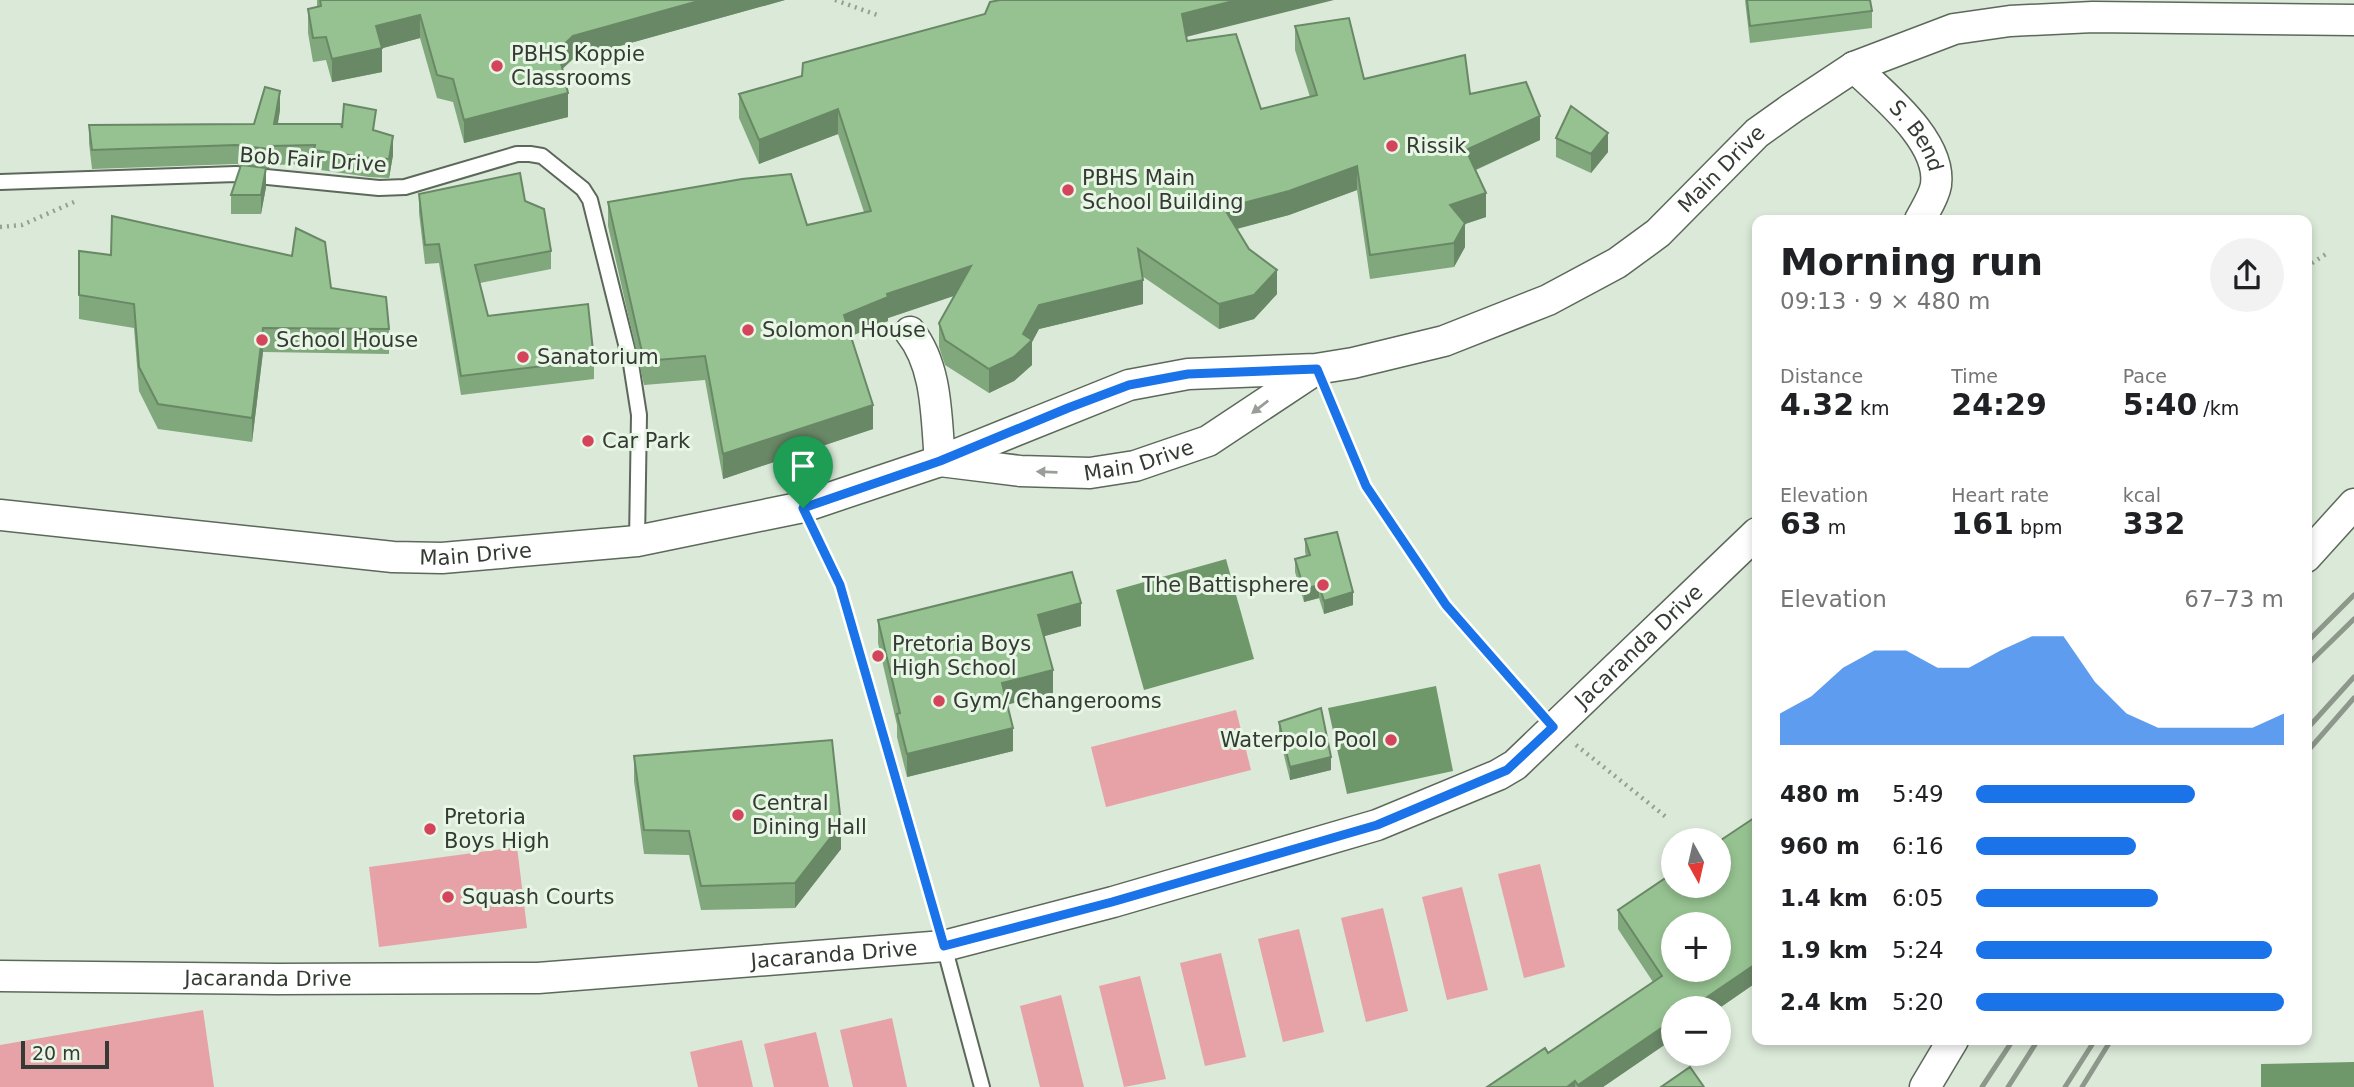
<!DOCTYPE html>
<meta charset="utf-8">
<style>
:root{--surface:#fff;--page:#f2f2f2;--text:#202124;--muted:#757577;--accent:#1a73e8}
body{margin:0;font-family:"DejaVu Sans",sans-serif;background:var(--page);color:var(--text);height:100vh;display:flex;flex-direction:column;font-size:26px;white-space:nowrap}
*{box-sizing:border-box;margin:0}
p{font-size:23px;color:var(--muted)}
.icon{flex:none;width:38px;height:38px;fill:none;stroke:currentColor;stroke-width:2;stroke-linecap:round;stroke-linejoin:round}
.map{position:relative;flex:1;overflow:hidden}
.details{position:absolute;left:1752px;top:215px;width:560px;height:830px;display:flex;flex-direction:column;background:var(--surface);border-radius:14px;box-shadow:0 4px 10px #0003}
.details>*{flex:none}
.needle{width:46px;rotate:172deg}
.controls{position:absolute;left:1661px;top:828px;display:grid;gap:14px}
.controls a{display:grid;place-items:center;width:70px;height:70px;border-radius:50%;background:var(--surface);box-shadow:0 4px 10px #0003;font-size:35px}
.scale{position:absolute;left:21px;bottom:18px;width:88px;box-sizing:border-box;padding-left:7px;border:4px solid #353b34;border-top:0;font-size:19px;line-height:24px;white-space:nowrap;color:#353b34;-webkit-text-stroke:5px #e8f7e5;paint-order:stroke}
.pin{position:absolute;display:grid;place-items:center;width:60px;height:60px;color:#fff;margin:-72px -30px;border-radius:50% 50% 50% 0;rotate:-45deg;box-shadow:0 0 7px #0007}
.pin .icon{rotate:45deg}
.round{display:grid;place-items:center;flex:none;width:74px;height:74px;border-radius:37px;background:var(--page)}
.overview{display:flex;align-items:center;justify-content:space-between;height:119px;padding:0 28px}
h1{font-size:38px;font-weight:600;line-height:52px}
.stats{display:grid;grid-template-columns:repeat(3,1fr);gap:10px;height:119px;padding:7px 28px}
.stats div{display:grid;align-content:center}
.stats b{font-size:30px;font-weight:600}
.stats small{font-size:19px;font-weight:400}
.stats p{font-size:19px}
.chart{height:196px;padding:14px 28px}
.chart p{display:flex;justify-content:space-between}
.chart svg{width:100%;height:126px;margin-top:7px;fill:var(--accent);opacity:.7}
ul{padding:0 28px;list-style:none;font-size:23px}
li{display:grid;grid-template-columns:112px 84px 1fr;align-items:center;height:52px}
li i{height:18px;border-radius:9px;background:var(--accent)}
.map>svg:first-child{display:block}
.green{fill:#e6a2a6}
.water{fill:#6e9869}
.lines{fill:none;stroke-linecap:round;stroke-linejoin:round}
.service-casing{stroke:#5c695a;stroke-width:18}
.minor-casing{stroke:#5c695a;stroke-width:33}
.path{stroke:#95a093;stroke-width:4.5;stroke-dasharray:2 5;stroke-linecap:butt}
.service{stroke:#fff;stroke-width:14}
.minor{stroke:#fff;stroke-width:30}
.rail{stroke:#8d978b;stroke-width:5}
.wall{fill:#81a77d}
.shaded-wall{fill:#698866}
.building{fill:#96c291;stroke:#698866;stroke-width:2;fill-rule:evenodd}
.oneway{fill:#9a9d9a}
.route-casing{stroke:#fff;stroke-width:14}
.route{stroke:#1a73e8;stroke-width:9}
.poi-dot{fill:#d4445a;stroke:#e8f7e5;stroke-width:2.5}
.labels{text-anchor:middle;stroke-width:6;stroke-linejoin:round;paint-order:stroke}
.poi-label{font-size:21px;fill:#353b34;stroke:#e8f7e5;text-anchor:start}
.street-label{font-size:21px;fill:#353b34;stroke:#e8f7e5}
</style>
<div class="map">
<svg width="2354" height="1087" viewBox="0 0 2354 1087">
<rect width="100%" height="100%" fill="#dae9d8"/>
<!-- green -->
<path class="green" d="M1236,710l15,60 -145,37 -15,-60z
M517,847l10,81 -148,19 -10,-80z
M1540,864l25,103 -41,11 -26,-104z
M1462,887l26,103 -41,10 -25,-103z
M1383,908l25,103 -42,11 -25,-104z
M1299,929l25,103 -41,10 -25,-103z
M1221,953l25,104 -41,9 -25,-103z
M1140,976l26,103 -42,8 -25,-101z
M1061,995l23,92h-44l-20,-81z
M203,1010l11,77h-214v-42z
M892,1018l15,69h-54l-13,-57z
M816,1032l13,55h-55l-10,-43z
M742,1040l11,47h-55l-8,-35z"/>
<!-- water -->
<path class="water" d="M1226,559l28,100 -110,31 -28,-100z
M1436,686l17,85 -106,23 -19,-86z
M2354,1062v25h-93v-23z"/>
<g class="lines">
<defs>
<path id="service" d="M0,182l236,-8 143,14 26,-1 112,-33h13l12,2 41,33 7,11 41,164 8,51 -2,126
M944,946l38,141"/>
<g id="minor">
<path id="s1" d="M1854,67c29,28 88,74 82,118 -2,12 -11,25 -16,35"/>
<path d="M910,332c28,35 26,86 30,129"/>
<path id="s2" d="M940,461l80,10 70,2 45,-7 73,-25 107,-71"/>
<path id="s3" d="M0,515l393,42 49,1 195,-17 166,-34 137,-46 189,-76 59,-11 128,-5 37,-6 91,-22 104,-41 69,-37 41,-30 99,-100 35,-25 62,-41 100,-38 56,-8 83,-4 261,3"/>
<path d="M2306,557l48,-53"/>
<path id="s4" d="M0,976l277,3 261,-1 406,-32 169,-44 264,-77 121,-50 17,-10 242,-232"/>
<path d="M1925,1087l28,-47"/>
</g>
</defs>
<!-- service casing -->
<use href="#service" class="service-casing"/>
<!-- minor casing -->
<use href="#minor" class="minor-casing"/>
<!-- path -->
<path class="path" d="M835,0l45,16
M0,227l22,-2 52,-23
M2306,267l23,-15
M1327,395l39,91 80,119 89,101
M815,533l25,52 96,333
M1576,745l90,72"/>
<!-- service -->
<use href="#service" class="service"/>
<!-- minor -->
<use href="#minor" class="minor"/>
<!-- rail -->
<path class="rail" d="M2306,643l48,-48
M2306,666l48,-47
M2306,730l48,-53
M2306,753l48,-55
M1982,1087l31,-47
M2008,1087l30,-47
M2065,1087l30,-47
M2082,1087l29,-47"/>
</g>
<!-- wall -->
<path class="wall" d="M317,0h468l-212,59 -11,10 6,48 -104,26 -11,-41 -16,-4 -17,-60 -38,10v24l-50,10 -6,-22 -13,2 -5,-29v-24l9,-2z
M1745,0h125l2,11v17l-122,15z
M1295,26l69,53 106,15 70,46 -64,30 10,47 -21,7v23l-11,20 -84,12 -13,-89 -68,25 -52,14 40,65 -23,25 -35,10 -77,-53 1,28 -104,25 -7,13v23l-18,16 -25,12 -44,-28 -6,-18v-24l15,-27 -66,22v3l-37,15 22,93 -150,50 -18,-99 -61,5 -36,-159v-24l199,23 57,-13 -26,-78 -79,30 -20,-46v-24l447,-57 1,4 74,68 49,-12 -15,-47z
M280,110l-2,14 97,7 18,24 -4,23 -20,-1 -55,-8v-5l-44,1 -1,3 -33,-4 -144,5 -3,-26v-18l165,-1z
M1556,138l52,14 -17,21 -35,-16z
M266,187l-5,27h-30v-19z
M419,194l106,7 26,50v18l-71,14 8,33 106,44v19l-133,16 -22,-132 -14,1 -6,-51z
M79,251l252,37 58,41v25l-126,-2 -11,90 -94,-13 -19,-38 -5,-63 -55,-9z
M1305,539l48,66 -29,9 -5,-16 -15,4 -9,-30v-13l11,-3 -1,-4z
M878,620l203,6 -37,10 9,57 -46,11 6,47 -106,26 -10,-40v-12l-19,-82z
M1279,722l52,48 -41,10 -11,-45z
M634,756l207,93 -46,59 -94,2 -12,-55 -45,-1 -10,-73z
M1757,816v166l-39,27 -45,-1v31l-70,48h-116l61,-34 105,-71 -35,-53v-19z"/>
<!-- shaded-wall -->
<path class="shaded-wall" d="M702,0h83l-212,59 -15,14v-23l15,-14z
M1237,0h97l-152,38v-24z
M420,15v23l-44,12v-24z
M382,48v24l-50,10v-23z
M280,91v19l-6,33v-19z
M568,93v24l-104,26v-23z
M838,109v25l-79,30v-24z
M1540,116v24l-74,34v-24z
M1608,133v19l-17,21v-19z
M393,136v19l-4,23v-19z
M1357,166v24l-68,25 -65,17v-24z
M266,168v19l-5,27v-19z
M1486,193v24l-21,7v23l-11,20v-24l-4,-38z
M971,266v24l-83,28v3l-44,18v-24l43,-21z
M1277,270v24l-23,25 -35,10v-25z
M1143,280v24l-104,25 -7,13v23l-18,16 -25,12v-24l34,-35 16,-29z
M263,328v24l-11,90v-24z
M873,405v24l-150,50v-25z
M1319,585v13l-15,4v-13z
M1353,592v13l-29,9v-13z
M1081,603v23l-43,12v-23z
M1053,670v23l-51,13v-23z
M1013,728v23l-106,26v-23z
M1331,757v13l-41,10v-13z
M841,824v25l-46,59v-25z
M1757,963v19l-39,27 -27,-1z
M1673,1020v19l-70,48h-25v-2z
M1575,1081v6h-8z"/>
<!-- building -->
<path class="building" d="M320,0h382l-129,36 -15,14 10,43 -104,27 -11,-41 -16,-4 -17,-60 -44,11 6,22 -50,11 -6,-22 -13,1 -5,-29 13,-3z
M1000,0h237l-55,14 5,27 49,-7 25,75 56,-14 -22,-69 54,-8 15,61 101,-24 5,39 56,-12 14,34 -74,34 20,43 -36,12 15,18 -11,20 -84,12 -13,-89 -68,25 -65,17 25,41 28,21 -23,25 -35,9 -81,-55 5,31 -104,25 -16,29 9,6 -18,17 -25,12 -44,-29 -6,-17 32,-57 -84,28 1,3 -44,18 29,90 -150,49 -18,-98 -61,5 -36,-159 134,-23 49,-5 16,51 64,-14 -33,-102 -79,31 -20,-46 63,-18 1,-13 182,-49 5,-12z
M1747,0h123l2,11 -122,15z
M265,87l15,4 -6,33h67l1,4 2,-24 32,6 -3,20 20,6 -4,23 -20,-1 -55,-8 1,-5 -45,1 -1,3 -33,-4 -144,5 -3,-25 165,-1z
M1571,106l37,27 -17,21 -35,-16z
M241,165l25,3 -5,27h-30z
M520,173l5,28 19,8 7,42 -76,14 13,51 100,-12 6,56 -133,16 -22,-132 -14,1 -6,-51z
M112,216l180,40 4,-28 29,14 6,46 55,9 3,32 -126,-1 -11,90 -94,-14 -19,-37 -5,-63 -55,-9v-44l32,4z
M1337,532l16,60 -29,9 -5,-16 -15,4 -9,-30 15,-4 -5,-16z
M1072,572l9,31 -43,12 15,55 -51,13 11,45 -106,26 -10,-40 3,-1 -22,-93z
M1321,708l10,49 -41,10 -11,-45z
M832,740l9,84 -46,59 -94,3 -12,-55 -45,-1 -10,-74z
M1757,816v147l-66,45h-18v12l-95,65 -3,-4 -8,6h-80l58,-39 3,5 114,-77 -44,-66 55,-37v13h45v-44zM1673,924h45v46h-45z
M1690,1067l14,20h-43z"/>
<!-- one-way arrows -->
<defs><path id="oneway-solid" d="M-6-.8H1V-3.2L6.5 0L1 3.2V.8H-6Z" transform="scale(1.75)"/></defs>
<g class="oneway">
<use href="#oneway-solid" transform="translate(1260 407) rotate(142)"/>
<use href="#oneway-solid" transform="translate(1047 472) rotate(-178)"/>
</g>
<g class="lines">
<defs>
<path id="route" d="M1317,369l49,117 80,119 107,122 -46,43 -130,55 -265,77 -168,44 -104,-361 -37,-77 137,-47 128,-53 61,-23 59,-11z"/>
</defs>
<!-- route casing -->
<use href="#route" class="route-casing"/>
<!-- route -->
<use href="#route" class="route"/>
</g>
<!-- markers -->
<g class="poi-dot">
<circle cx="497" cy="66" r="7"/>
<circle cx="1392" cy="146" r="7"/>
<circle cx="1068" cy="190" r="7"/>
<circle cx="748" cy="330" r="7"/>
<circle cx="262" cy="340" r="7"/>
<circle cx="523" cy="357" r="7"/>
<circle cx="588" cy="441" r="7"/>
<circle cx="1323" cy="585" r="7"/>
<circle cx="878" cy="656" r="7"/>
<circle cx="939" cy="701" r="7"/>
<circle cx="1391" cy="740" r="7"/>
<circle cx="738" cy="815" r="7"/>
<circle cx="430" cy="829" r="7"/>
<circle cx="448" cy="897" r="7"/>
</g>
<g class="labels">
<!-- poi labels -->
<g class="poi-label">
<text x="511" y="61">PBHS Koppie<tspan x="511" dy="24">Classrooms</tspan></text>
<text x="1406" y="153">Rissik</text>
<text x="1082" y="185">PBHS Main<tspan x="1082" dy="24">School Building</tspan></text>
<text x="762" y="337">Solomon House</text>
<text x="276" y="347">School House</text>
<text x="537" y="364">Sanatorium</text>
<text x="602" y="448">Car Park</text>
<text x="1309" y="592" text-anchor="end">The Battisphere</text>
<text x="892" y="651">Pretoria Boys<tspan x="892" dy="24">High School</tspan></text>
<text x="953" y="708">Gym/ Changerooms</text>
<text x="1377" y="747" text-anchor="end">Waterpolo Pool</text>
<text x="752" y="810">Central<tspan x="752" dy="24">Dining Hall</tspan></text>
<text x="444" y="824">Pretoria<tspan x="444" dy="24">Boys High</tspan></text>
<text x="462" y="904">Squash Courts</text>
</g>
<!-- street labels -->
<g class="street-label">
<text dy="7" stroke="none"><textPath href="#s1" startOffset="94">S. Bend</textPath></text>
<text transform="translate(313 160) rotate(4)" y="7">Bob Fair Drive</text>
<text dy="7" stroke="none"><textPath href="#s3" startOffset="1808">Main Drive</textPath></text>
<text dy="7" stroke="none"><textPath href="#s2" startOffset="201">Main Drive</textPath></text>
<text dy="7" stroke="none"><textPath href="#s3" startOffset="478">Main Drive</textPath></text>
<text dy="7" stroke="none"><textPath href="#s4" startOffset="1717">Jacaranda Drive</textPath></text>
<text dy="7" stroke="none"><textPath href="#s4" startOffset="835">Jacaranda Drive</textPath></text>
<text dy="7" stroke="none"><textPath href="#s4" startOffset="268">Jacaranda Drive</textPath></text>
</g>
</g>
</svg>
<div class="controls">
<a><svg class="needle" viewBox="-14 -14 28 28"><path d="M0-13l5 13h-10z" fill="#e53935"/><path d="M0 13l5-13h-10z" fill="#757577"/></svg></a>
<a>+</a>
<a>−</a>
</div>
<div class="scale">20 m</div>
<div class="pin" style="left:803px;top:508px;background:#1e9e55"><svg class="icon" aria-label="arrive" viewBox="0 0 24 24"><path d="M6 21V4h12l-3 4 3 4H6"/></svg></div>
<section class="details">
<div class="overview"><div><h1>Morning run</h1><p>09:13 · 9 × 480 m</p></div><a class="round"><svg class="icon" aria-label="share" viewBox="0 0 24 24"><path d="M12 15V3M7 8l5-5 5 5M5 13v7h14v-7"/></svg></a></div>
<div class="stats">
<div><p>Distance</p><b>4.32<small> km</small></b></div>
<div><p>Time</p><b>24:29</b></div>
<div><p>Pace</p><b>5:40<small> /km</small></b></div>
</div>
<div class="stats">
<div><p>Elevation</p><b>63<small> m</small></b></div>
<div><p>Heart rate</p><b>161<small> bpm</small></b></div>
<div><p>kcal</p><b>332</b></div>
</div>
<div class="chart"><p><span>Elevation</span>67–73 m</p>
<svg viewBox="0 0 160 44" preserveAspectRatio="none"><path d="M0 44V33L10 27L20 17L30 11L40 11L50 17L60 17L70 11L80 6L90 6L100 22L110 33L120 38L130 38L140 38L150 38L160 33V44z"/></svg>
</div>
<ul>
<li><b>480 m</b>5:49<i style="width:71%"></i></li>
<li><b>960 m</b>6:16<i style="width:52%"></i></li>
<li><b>1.4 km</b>6:05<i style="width:59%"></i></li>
<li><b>1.9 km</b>5:24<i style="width:96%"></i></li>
<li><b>2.4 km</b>5:20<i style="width:100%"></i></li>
</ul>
</section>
</div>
